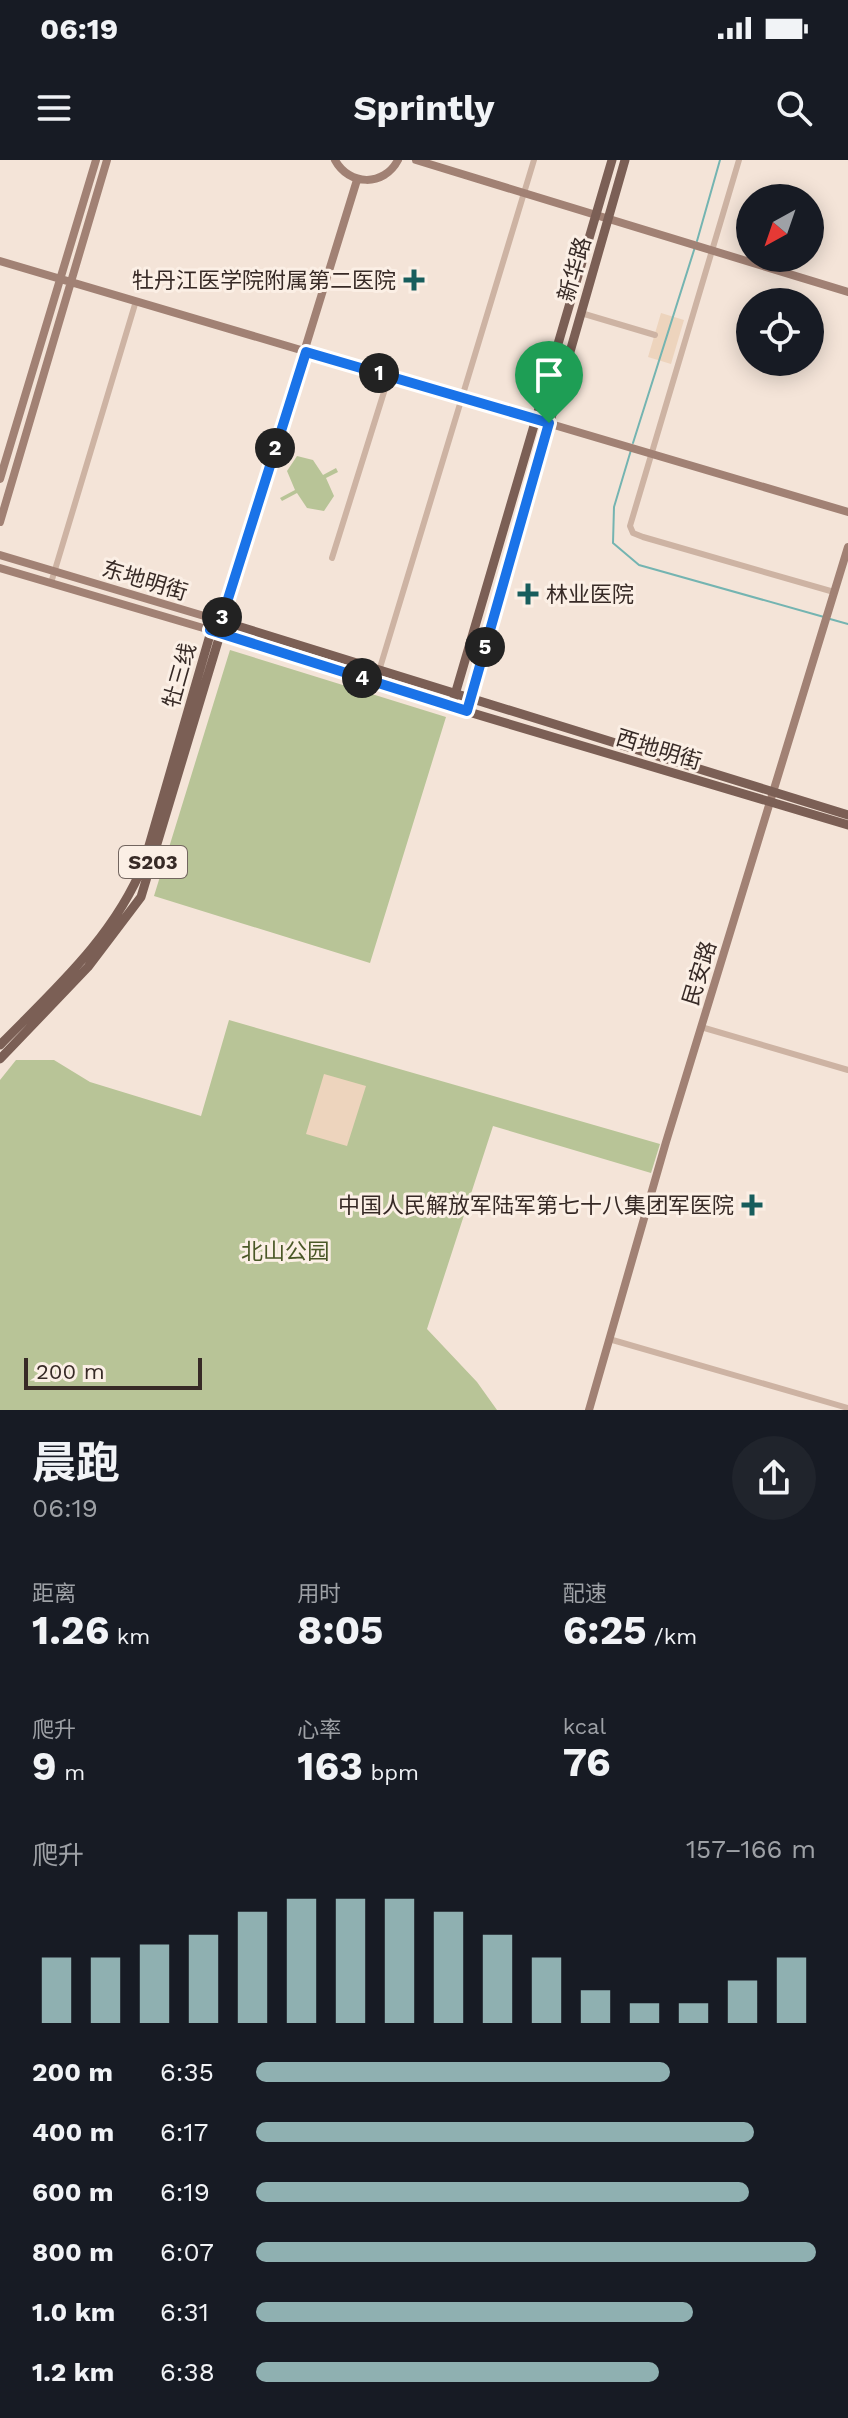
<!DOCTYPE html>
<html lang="zh">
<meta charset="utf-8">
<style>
:root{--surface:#171b24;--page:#20242c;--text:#f1f3f6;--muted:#9ea1a6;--accent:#8fb0b1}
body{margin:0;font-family:"Work Sans","Noto Sans SC",sans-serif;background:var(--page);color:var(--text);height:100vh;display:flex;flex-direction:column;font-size:30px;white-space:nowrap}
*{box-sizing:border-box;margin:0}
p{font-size:26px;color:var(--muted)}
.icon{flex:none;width:44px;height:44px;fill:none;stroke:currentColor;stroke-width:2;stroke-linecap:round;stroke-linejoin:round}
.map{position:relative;height:1250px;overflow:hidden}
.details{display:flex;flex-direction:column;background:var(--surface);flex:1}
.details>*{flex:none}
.needle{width:52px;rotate:220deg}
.controls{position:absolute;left:736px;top:24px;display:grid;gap:16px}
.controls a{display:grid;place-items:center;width:88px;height:88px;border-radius:50%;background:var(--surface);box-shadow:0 4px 20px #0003;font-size:40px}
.scale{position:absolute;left:24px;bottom:20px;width:178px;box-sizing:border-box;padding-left:8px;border:4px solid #372a26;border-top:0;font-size:22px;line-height:28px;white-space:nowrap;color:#372a26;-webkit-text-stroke:6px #fbefe5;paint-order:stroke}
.pin{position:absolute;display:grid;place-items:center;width:68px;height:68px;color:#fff;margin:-82px -34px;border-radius:50% 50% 50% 0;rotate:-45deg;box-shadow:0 0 8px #0007}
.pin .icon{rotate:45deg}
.km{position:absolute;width:40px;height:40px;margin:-20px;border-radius:50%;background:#222;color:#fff;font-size:22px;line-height:40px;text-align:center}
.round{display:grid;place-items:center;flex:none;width:84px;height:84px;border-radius:42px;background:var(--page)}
.overview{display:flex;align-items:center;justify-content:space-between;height:136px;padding:0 32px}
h1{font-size:44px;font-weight:700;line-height:60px}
.stats{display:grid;grid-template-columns:repeat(3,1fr);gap:12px;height:136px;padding:8px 32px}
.stats div{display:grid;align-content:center}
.stats b{font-size:40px;font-weight:700}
.stats small{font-size:22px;font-weight:400}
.stats p{font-size:22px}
.chart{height:224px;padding:16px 32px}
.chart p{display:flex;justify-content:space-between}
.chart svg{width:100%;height:144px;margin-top:8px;stroke:var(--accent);stroke-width:6}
ul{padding:0 32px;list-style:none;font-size:26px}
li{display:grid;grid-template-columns:128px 96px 1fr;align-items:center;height:60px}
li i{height:20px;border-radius:10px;background:var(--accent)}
.status{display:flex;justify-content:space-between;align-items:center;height:56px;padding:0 40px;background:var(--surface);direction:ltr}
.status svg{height:22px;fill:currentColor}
header{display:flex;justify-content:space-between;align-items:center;height:104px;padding:0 32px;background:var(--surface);font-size:36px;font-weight:700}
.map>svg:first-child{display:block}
.green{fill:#b8c497}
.plaza{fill:#edd4bd}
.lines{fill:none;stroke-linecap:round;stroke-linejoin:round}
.stream{stroke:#74b4b1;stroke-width:2}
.street{stroke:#cdb3a3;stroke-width:6}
.secondary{stroke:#a18174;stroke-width:8}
.primary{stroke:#7b5f55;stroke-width:9}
.route-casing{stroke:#fff;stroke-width:16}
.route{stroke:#1a73e8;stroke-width:10}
.poi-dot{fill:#175d5c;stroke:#fbefe5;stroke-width:3}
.labels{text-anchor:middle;stroke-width:6;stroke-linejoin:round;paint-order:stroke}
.shield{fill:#fbefe5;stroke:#72655f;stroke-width:2}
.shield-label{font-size:20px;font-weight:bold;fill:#372a26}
.street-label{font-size:22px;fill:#372a26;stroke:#fbefe5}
.poi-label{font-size:22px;fill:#372a26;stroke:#fbefe5;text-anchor:end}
.park-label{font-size:22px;fill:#4a5827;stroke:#fbefe5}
</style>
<div class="status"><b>06:19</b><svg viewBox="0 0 49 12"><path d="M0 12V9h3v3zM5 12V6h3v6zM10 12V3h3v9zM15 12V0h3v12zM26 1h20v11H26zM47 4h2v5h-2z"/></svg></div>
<header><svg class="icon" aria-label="menu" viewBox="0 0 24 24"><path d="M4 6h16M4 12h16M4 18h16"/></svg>Sprintly<svg class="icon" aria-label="search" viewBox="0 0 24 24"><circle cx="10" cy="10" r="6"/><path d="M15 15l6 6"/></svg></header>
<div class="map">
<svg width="848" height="1250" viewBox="0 0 848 1250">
<rect width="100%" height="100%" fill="#f4e4d8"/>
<!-- green -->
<path class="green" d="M297,296l16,4 10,15 13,-7 2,4 -12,6 8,18 -10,15 -17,-3 -10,-15 -15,8 -2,-3 15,-8 -8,-19z
M230,490l216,67 -76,246 -216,-67z
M229,860l431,124 -9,29 -158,-47 -66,203 50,53 20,28h-497v-330l16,-20h38l36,22 111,34z"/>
<!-- plaza -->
<path class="plaza" d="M661,153l23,7 -13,44 -23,-7z
M324,914l42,12 -19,60 -41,-12z"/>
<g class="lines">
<!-- stream -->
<path class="stream" d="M697,81l23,-81
M633,283l62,-196
M631,290l-17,57 -1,36 26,22 185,52
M830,459l18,5"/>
<!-- street -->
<path class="street" d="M739,0l-109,366 3,7 10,4 191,55
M581,153l74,22
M332,398l57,-182
M51,423l85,-282
M379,511l155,-511
M701,867l147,43
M609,1179l239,69"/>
<!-- secondary -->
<path class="secondary" d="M335,0c14,26 49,27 63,0
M416,0l432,132
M0,101l848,251
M0,319l96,-319
M0,362l107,-362
M0,395l221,66 136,-441
M0,408l210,62
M589,1250l77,-268 182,-595"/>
<!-- primary -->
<path class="primary" d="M221,461l627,194
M210,470l242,77 396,118
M454,538l158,-538
M469,544l156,-544
M0,885c55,-56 114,-108 144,-182l68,-235
M0,899l88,-92 53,-70 81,-269"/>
</g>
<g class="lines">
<defs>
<path id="route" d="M306,192l243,71 -82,288 -257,-81 11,-9z"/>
</defs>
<!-- route casing -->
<use href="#route" class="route-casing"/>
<!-- route -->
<use href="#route" class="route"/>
</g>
<!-- markers -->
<g class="poi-dot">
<path d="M410 108h8v8h8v8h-8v8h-8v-8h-8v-8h8z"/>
<path d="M524 422h8v8h8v8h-8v8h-8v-8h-8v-8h8z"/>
<path d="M748 1033h8v8h8v8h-8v8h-8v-8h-8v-8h8z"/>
</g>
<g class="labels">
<!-- shield labels -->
<rect class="shield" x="119" y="686" width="68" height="32" rx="6"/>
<g class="shield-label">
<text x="153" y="709">S203</text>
</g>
<!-- street labels -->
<g class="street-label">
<text transform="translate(574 109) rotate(-74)" y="8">新华路</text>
<text transform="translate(145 420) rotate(17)" y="8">东地明街</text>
<text transform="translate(179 515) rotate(-74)" y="8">牡三线</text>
<text transform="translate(659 589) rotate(17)" y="8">西地明街</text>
<text transform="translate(699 813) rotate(-73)" y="8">民安路</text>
</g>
<!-- poi labels -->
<g class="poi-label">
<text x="396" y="128">牡丹江医学院附属第二医院</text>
<text x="546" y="442" text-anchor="start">林业医院</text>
<text x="734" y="1053">中国人民解放军陆军第七十八集团军医院</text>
</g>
<!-- park labels -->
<g class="park-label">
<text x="285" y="1099">北山公园</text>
</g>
</g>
</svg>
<div class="controls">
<a><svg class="needle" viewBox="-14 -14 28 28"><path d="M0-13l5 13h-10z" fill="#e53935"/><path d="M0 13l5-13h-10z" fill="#9ea1a6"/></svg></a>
<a><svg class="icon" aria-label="locate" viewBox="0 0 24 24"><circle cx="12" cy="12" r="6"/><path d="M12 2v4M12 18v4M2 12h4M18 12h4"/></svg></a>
</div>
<div class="scale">200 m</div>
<div class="pin" style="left:549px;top:263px;background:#1e9e55"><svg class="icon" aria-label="arrive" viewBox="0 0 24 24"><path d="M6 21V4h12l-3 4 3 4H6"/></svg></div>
<b class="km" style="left:379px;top:213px">1</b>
<b class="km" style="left:275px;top:288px">2</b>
<b class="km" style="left:222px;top:457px">3</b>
<b class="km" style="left:362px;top:518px">4</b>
<b class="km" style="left:485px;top:487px">5</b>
</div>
<section class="details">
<div class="overview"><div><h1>晨跑</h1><p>06:19</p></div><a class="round"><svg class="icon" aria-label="share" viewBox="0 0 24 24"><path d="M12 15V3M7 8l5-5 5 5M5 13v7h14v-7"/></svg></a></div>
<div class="stats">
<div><p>距离</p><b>1.26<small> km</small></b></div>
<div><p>用时</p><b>8:05</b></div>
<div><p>配速</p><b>6:25<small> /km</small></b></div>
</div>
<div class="stats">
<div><p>爬升</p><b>9<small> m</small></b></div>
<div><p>心率</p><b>163<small> bpm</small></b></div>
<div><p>kcal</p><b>76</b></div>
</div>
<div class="chart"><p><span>爬升</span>157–166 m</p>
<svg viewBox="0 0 160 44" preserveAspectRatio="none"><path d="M5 44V24M15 44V24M25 44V20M35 44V17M45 44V10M55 44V6M65 44V6M75 44V6M85 44V10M95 44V17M105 44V24M115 44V34M125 44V38M135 44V38M145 44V31M155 44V24"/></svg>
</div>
<ul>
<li><b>200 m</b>6:35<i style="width:74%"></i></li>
<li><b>400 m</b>6:17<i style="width:89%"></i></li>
<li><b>600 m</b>6:19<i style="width:88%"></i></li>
<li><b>800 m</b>6:07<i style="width:100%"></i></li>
<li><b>1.0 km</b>6:31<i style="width:78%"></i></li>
<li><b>1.2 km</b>6:38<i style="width:72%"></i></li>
</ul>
</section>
